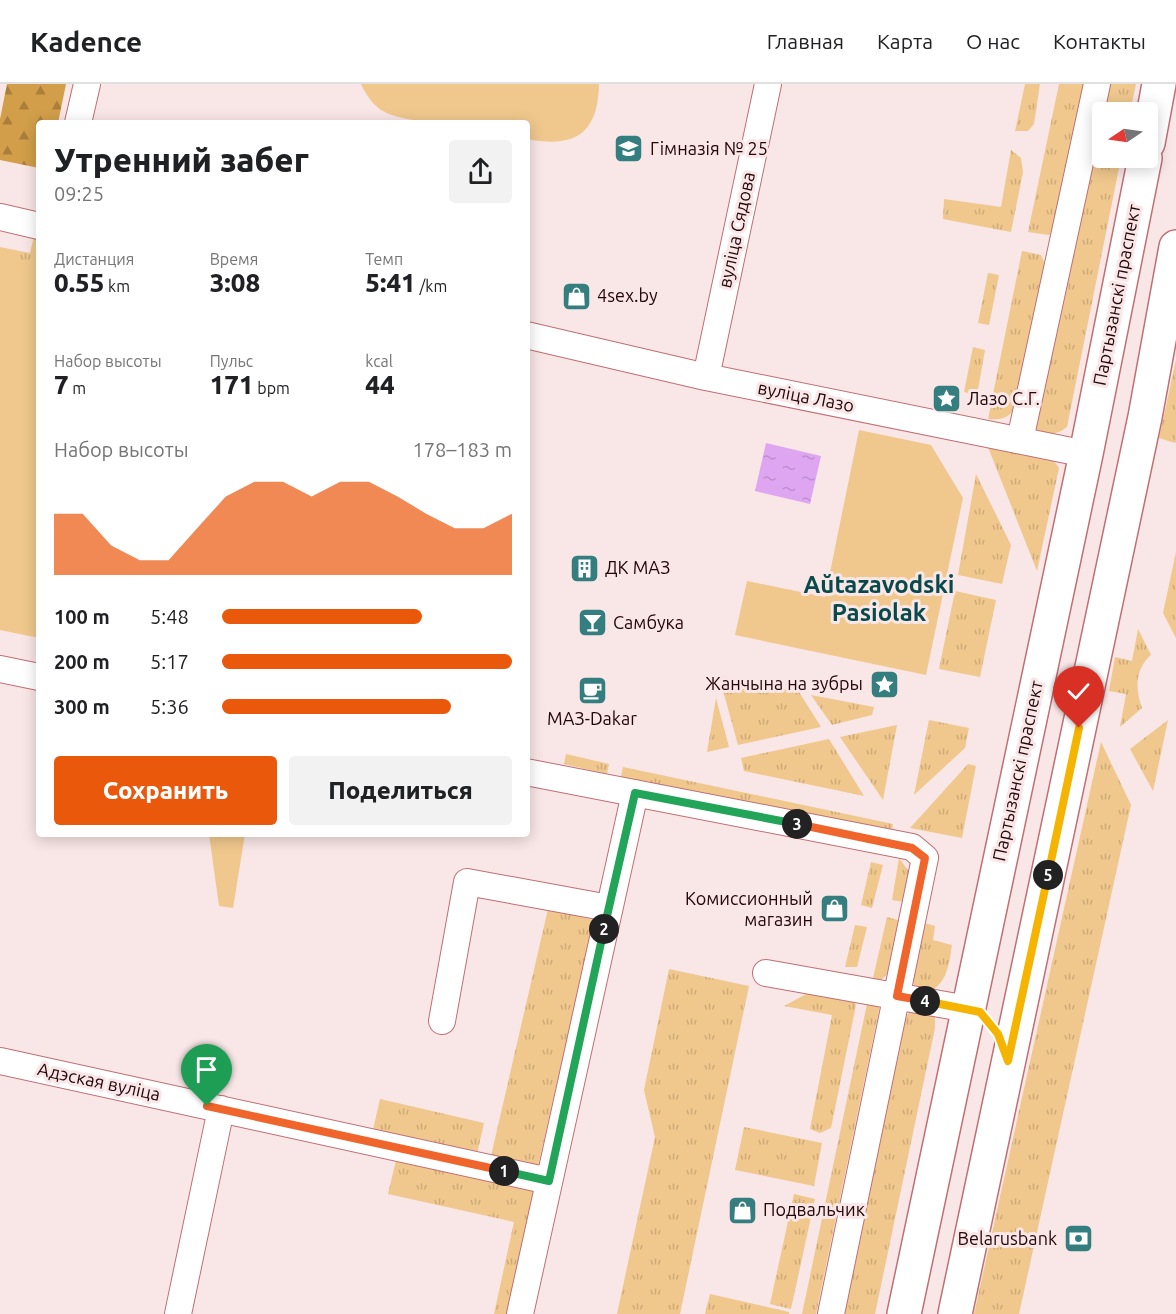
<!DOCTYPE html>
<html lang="ru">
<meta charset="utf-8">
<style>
:root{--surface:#fff;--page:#f2f2f2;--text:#202124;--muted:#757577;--line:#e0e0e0;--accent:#ea580c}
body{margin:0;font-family:Ubuntu,sans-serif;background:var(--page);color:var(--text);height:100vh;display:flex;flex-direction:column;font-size:22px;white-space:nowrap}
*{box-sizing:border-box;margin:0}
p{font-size:20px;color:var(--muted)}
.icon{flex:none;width:33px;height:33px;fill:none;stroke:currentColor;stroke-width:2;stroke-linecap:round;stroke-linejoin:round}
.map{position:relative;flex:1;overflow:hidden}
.panel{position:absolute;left:36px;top:36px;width:494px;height:717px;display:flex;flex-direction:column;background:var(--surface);border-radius:6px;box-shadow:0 3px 15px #0003}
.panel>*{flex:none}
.needle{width:39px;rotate:257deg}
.controls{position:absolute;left:1092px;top:18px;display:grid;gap:12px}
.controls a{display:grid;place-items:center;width:66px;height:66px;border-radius:6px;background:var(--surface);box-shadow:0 3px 15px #0003;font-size:30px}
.pin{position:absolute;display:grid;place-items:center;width:51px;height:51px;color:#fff;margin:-62px -26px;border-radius:50% 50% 50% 0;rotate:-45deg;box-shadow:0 0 6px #0007}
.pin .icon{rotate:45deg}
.km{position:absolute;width:30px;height:30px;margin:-15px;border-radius:50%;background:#222;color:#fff;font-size:16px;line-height:30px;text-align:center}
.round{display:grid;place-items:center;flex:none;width:63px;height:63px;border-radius:6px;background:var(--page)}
.overview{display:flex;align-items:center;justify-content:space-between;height:102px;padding:0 18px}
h1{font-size:33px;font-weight:800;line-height:45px}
.figures{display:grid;grid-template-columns:repeat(3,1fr);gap:9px;height:102px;padding:6px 18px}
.figures div{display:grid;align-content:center}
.figures b{font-size:26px;font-weight:800}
.figures small{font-size:16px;font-weight:400}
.figures p{font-size:16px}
.chart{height:168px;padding:12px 18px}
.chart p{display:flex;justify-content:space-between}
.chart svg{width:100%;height:108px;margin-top:6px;fill:var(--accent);opacity:.7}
.action{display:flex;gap:12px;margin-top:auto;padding:12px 18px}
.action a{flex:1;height:69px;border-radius:6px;background:var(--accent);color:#fff;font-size:24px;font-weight:800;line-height:69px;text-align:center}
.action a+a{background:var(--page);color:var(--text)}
ul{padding:0 18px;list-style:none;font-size:20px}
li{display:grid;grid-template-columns:96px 72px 1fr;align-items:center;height:45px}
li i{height:15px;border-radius:8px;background:var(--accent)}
header{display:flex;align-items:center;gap:36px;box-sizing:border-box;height:84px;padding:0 30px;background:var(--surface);border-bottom:2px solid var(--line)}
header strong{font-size:28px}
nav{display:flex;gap:33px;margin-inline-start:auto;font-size:21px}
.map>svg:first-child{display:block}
.grass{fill:url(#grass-tufts)}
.forest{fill:url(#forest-firs)}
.park{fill:#f0c88d}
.water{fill:url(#water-ripples)}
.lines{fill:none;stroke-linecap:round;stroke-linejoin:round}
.minor-casing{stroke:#c06f73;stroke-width:28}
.major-casing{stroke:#c06f73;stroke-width:36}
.minor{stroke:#fff;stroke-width:26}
.major{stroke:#fff;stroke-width:33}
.split-1-casing{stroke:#fff;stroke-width:12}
.split-2-casing{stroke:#fff;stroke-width:12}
.split-3-casing{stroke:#fff;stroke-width:12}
.split-4-casing{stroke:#fff;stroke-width:12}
.split-5-casing{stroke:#fff;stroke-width:12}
.split-6-casing{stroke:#fff;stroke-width:12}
.split-1{stroke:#f0652b;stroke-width:8}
.split-2{stroke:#22a559;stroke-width:8}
.split-3{stroke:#22a559;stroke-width:8}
.split-4{stroke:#f0652b;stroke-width:8}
.split-5{stroke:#f5b400;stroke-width:8}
.split-6{stroke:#f5b400;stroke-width:8}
.labels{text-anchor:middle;stroke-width:6;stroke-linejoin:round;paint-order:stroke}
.poi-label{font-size:18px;fill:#240609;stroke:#f9e6e6;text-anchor:start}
.street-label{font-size:18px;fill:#240609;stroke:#f9e6e6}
.district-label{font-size:24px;font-weight:bold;fill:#084a4b;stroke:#f9e6e6}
</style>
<header>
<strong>Kadence</strong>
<nav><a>Главная</a><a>Карта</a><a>О нас</a><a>Контакты</a></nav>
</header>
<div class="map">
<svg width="1176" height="1230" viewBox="0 0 1176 1230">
<defs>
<pattern id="grass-tufts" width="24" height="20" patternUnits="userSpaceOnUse" patternTransform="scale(1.5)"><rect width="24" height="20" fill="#f0c88d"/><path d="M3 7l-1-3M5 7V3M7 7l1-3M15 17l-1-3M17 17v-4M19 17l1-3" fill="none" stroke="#ceaa78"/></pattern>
<pattern id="forest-firs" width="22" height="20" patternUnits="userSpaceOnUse" patternTransform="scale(1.5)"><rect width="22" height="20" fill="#d29e49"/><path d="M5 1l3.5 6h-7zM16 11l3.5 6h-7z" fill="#aa7f3b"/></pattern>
<pattern id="water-ripples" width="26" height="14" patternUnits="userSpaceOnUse" patternTransform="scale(1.5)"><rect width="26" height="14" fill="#dea6f1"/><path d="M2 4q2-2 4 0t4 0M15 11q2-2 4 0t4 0" fill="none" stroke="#be8dcd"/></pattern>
</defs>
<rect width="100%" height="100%" fill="#f9e6e6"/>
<!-- grass -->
<path class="grass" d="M1025,0h15l-6,40 -6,7h-13z
M1059,0h27l-33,148 -4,3 -21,-3z
M1103,0h33l-6,28h-28v46h19l-54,269c-12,9 -19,8 -33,4z
M1011,66l10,8 2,14 -12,60 -68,-13 1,-20 57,8z
M35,148l4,1v58l-39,-8v-36l30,6z
M1022,167l19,4 5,11 -31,142c-7,11 -15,12 -27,11z
M988,189l11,2 -10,50 -11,-2z
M973,263l12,3 -8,45 -13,-3z
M1176,276v82l-1,1 -16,-5z
M986,358l64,13 9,13 -22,103z
M976,390l35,71 -9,39 -44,-9z
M1176,468v86l-13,-25z
M955,507l41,9 -16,77 -41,-8z
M1138,545l13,26c-16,14 -16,34 -9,53l-22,19 6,-33 -17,-3 6,-34 17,4z
M719,592l80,16 22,35 -83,18z
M811,611l63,12 -2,8 -40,10z
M716,614l13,49 -22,5z
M929,636l40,8 -4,20 -51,47z
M1168,636l-15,71 -23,-42z
M897,641l-14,75 -43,-63z
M829,655l35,57 -120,-25 -3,-13z
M1101,658l30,63 -112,509h-45z
M566,670l43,10 -2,10 -43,-10z
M968,680l8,2 -14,72 -52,-10z
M623,683l270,57 -2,10 -270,-57z
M899,774l11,15 -5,29 -13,-2z
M871,778l12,3 -11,43 -11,-3z
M548,825l46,11 -56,246 -47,-10z
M887,833l14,4 -10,49 -10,10 -8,-2z
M924,839l11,3 -2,14 19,5c-3,18 -4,36 -21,46l-17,-6 -2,-14z
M855,841l12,2 -10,40h-12z
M669,885l80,17 -69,328h-63l38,-177 -11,-47z
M810,908l41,4 5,9 -25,123 -11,5 -10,-4 22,-114 -48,-9z
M868,915l12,6 -64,309h-14z
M926,925l9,8v11l-60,286h-33l60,-289 8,-15z
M380,1015l104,24 -7,31 -104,-24z
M744,1043l78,16 -8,43 -79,-16z
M397,1072l142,32 -28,126h-17l20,-92 -126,-28z
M794,1110l21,5 -24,110 -21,-5z
M710,1210l79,18v2h-84z"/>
<!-- forest -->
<path class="forest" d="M7,0h59l-8,39h-19v45l-39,-8v-41z"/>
<!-- park -->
<path class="park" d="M361,0h238c-1,51 -25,64 -72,55l-1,-16c-35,0 -116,5 -145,-13 -8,-5 -16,-17 -20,-26z
M0,173l39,8v373l-39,-8z
M859,346l72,15 32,53 -37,177 -191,-40 12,-54 78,16z
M209,750h36l-12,74 -14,-2z"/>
<!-- water -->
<path class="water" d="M766,359l55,13 -11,48 -55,-13z"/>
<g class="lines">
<defs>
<path id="minor" d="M78,39l9,-39
M0,133l39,9
M526,251l180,42 380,77
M706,293l62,-293
M1020,356l77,-356
M0,585l39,8
M526,688l386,75 13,11 -94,456
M766,889l202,36
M442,937l25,-139 142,26
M0,977l549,120
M178,1230l43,-205
M520,1230l115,-521"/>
<path id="major" d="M1148,59l11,-59
M904,1230l182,-860 59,-296
M955,1230l190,-897 31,-170"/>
</defs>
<!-- minor casing -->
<use href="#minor" class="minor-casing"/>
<!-- major casing -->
<use href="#major" class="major-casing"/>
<!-- minor -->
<use href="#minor" class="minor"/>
<!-- major -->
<use href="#major" class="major"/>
</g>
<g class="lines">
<defs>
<path id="split-1" d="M207,1022l297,65"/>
<path id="split-2" d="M504,1087l45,10 55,-252"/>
<path id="split-3" d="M604,845l31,-136 162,31"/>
<path id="split-4" d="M797,740l115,24 13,10 -28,138 28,5"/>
<path id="split-5" d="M925,917l55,11 18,22 10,27 40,-186"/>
<path id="split-6" d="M1048,791l31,-147"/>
</defs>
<!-- split-1 casing -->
<use href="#split-1" class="split-1-casing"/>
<!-- split-2 casing -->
<use href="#split-2" class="split-2-casing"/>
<!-- split-3 casing -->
<use href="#split-3" class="split-3-casing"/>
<!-- split-4 casing -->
<use href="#split-4" class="split-4-casing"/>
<!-- split-5 casing -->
<use href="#split-5" class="split-5-casing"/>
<!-- split-6 casing -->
<use href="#split-6" class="split-6-casing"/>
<!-- split-1 -->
<use href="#split-1" class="split-1"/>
<!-- split-2 -->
<use href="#split-2" class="split-2"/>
<!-- split-3 -->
<use href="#split-3" class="split-3"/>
<!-- split-4 -->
<use href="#split-4" class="split-4"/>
<!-- split-5 -->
<use href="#split-5" class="split-5"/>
<!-- split-6 -->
<use href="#split-6" class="split-6"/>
</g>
<!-- icons -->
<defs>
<symbol id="school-square" viewBox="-11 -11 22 22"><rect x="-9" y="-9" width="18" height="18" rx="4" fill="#357e80" stroke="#f9e6e6"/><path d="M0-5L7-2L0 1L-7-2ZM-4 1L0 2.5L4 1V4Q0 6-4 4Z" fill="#fff"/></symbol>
<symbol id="shop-square" viewBox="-11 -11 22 22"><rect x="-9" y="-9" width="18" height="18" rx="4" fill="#357e80" stroke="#f9e6e6"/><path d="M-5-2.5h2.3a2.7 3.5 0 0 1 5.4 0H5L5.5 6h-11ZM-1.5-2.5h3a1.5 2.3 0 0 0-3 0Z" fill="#fff"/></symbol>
<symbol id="sight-square" viewBox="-11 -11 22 22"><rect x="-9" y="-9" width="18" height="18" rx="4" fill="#357e80" stroke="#f9e6e6"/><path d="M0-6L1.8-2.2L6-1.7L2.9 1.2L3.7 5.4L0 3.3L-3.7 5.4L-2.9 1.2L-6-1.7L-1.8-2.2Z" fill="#fff"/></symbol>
<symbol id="building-square" viewBox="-11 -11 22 22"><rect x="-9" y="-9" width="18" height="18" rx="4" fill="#357e80" stroke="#f9e6e6"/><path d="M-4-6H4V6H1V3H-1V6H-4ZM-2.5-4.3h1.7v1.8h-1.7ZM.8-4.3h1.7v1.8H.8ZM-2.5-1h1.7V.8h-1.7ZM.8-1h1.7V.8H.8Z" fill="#fff"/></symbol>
<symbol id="bar-square" viewBox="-11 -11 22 22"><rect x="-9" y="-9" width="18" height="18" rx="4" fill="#357e80" stroke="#f9e6e6"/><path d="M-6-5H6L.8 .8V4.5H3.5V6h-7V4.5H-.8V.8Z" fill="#fff"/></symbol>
<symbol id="cafe-square" viewBox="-11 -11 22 22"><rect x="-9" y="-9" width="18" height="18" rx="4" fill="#357e80" stroke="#f9e6e6"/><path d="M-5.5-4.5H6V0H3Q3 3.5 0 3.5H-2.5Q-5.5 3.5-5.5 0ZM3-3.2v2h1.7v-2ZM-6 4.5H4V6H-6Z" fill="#fff"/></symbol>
<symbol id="bank-square" viewBox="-11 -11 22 22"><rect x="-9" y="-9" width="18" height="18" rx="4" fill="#357e80" stroke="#f9e6e6"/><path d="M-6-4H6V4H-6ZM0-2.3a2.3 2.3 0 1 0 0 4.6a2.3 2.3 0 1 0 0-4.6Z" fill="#fff"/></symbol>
</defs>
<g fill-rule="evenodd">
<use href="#school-square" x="612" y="48" width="33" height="33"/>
<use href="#shop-square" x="560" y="196" width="33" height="33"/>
<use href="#sight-square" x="930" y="298" width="33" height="33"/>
<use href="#building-square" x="568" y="468" width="33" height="33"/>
<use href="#bar-square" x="576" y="522" width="33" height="33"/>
<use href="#sight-square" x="868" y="584" width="33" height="33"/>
<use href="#cafe-square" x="576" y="590" width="33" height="33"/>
<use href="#shop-square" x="818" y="808" width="33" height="33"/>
<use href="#shop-square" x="726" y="1110" width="33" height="33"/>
<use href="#bank-square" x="1062" y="1138" width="33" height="33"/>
</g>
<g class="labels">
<!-- poi labels -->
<g class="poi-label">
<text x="650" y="71">Гімназія № 25</text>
<text x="597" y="218">4sex.by</text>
<text x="967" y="321">Лазо С.Г.</text>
<text x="605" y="490">ДК МАЗ</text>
<text x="613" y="545">Самбука</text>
<text x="863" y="606" text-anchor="end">Жанчына на зубры</text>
<text x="592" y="641" text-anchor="middle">МАЗ-Dakar</text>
<text x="813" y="821" text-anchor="end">Комиссионный<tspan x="813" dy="21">магазин</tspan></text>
<text x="763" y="1132">Подвальчик</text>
<text x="1057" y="1161" text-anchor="end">Belarusbank</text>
</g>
<!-- street labels -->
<g class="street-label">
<text transform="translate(737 146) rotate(-78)" y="6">вуліца Сядова</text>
<text transform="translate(1117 211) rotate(-79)" y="6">Партызанскі праспект</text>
<text transform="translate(806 313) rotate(11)" y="6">вуліца Лазо</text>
<text transform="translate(1018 687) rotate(-78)" y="6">Партызанскі праспект</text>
<text transform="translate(99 998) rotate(12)" y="6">Адэская вуліца</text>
</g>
<!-- district labels -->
<g class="district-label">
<text x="879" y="509">Aŭtazavodski<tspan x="879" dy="28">Pasiolak</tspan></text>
</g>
</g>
</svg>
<div class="controls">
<a><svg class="needle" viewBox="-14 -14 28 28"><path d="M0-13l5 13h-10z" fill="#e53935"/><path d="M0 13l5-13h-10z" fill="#757577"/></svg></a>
</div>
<div class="pin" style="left:207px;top:1022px;background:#1e9e55"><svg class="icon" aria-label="arrive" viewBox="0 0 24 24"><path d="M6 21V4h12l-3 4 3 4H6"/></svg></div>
<div class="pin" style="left:1079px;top:644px;background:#d93025"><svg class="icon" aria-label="check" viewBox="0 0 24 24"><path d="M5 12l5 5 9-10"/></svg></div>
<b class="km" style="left:504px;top:1087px">1</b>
<b class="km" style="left:604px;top:845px">2</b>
<b class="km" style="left:797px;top:740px">3</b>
<b class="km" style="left:925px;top:917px">4</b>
<b class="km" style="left:1048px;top:791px">5</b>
<section class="panel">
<div class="overview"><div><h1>Утренний забег</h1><p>09:25</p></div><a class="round"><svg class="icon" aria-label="share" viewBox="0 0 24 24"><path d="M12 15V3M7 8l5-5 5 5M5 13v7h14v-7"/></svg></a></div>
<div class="figures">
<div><p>Дистанция</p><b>0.55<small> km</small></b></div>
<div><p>Время</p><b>3:08</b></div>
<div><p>Темп</p><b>5:41<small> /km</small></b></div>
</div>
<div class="figures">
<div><p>Набор высоты</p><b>7<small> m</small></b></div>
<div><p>Пульс</p><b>171<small> bpm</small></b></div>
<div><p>kcal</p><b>44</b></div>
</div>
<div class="chart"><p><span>Набор высоты</span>178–183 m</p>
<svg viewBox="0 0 160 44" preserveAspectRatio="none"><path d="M0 44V19L10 19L20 32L30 38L40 38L50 25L60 12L70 6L80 6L90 12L100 6L110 6L120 12L130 19L140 25L150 25L160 19V44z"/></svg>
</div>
<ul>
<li><b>100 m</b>5:48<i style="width:69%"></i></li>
<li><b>200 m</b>5:17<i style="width:100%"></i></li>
<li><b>300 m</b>5:36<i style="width:79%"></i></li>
</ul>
<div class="action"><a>Сохранить</a><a>Поделиться</a></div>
</section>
</div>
